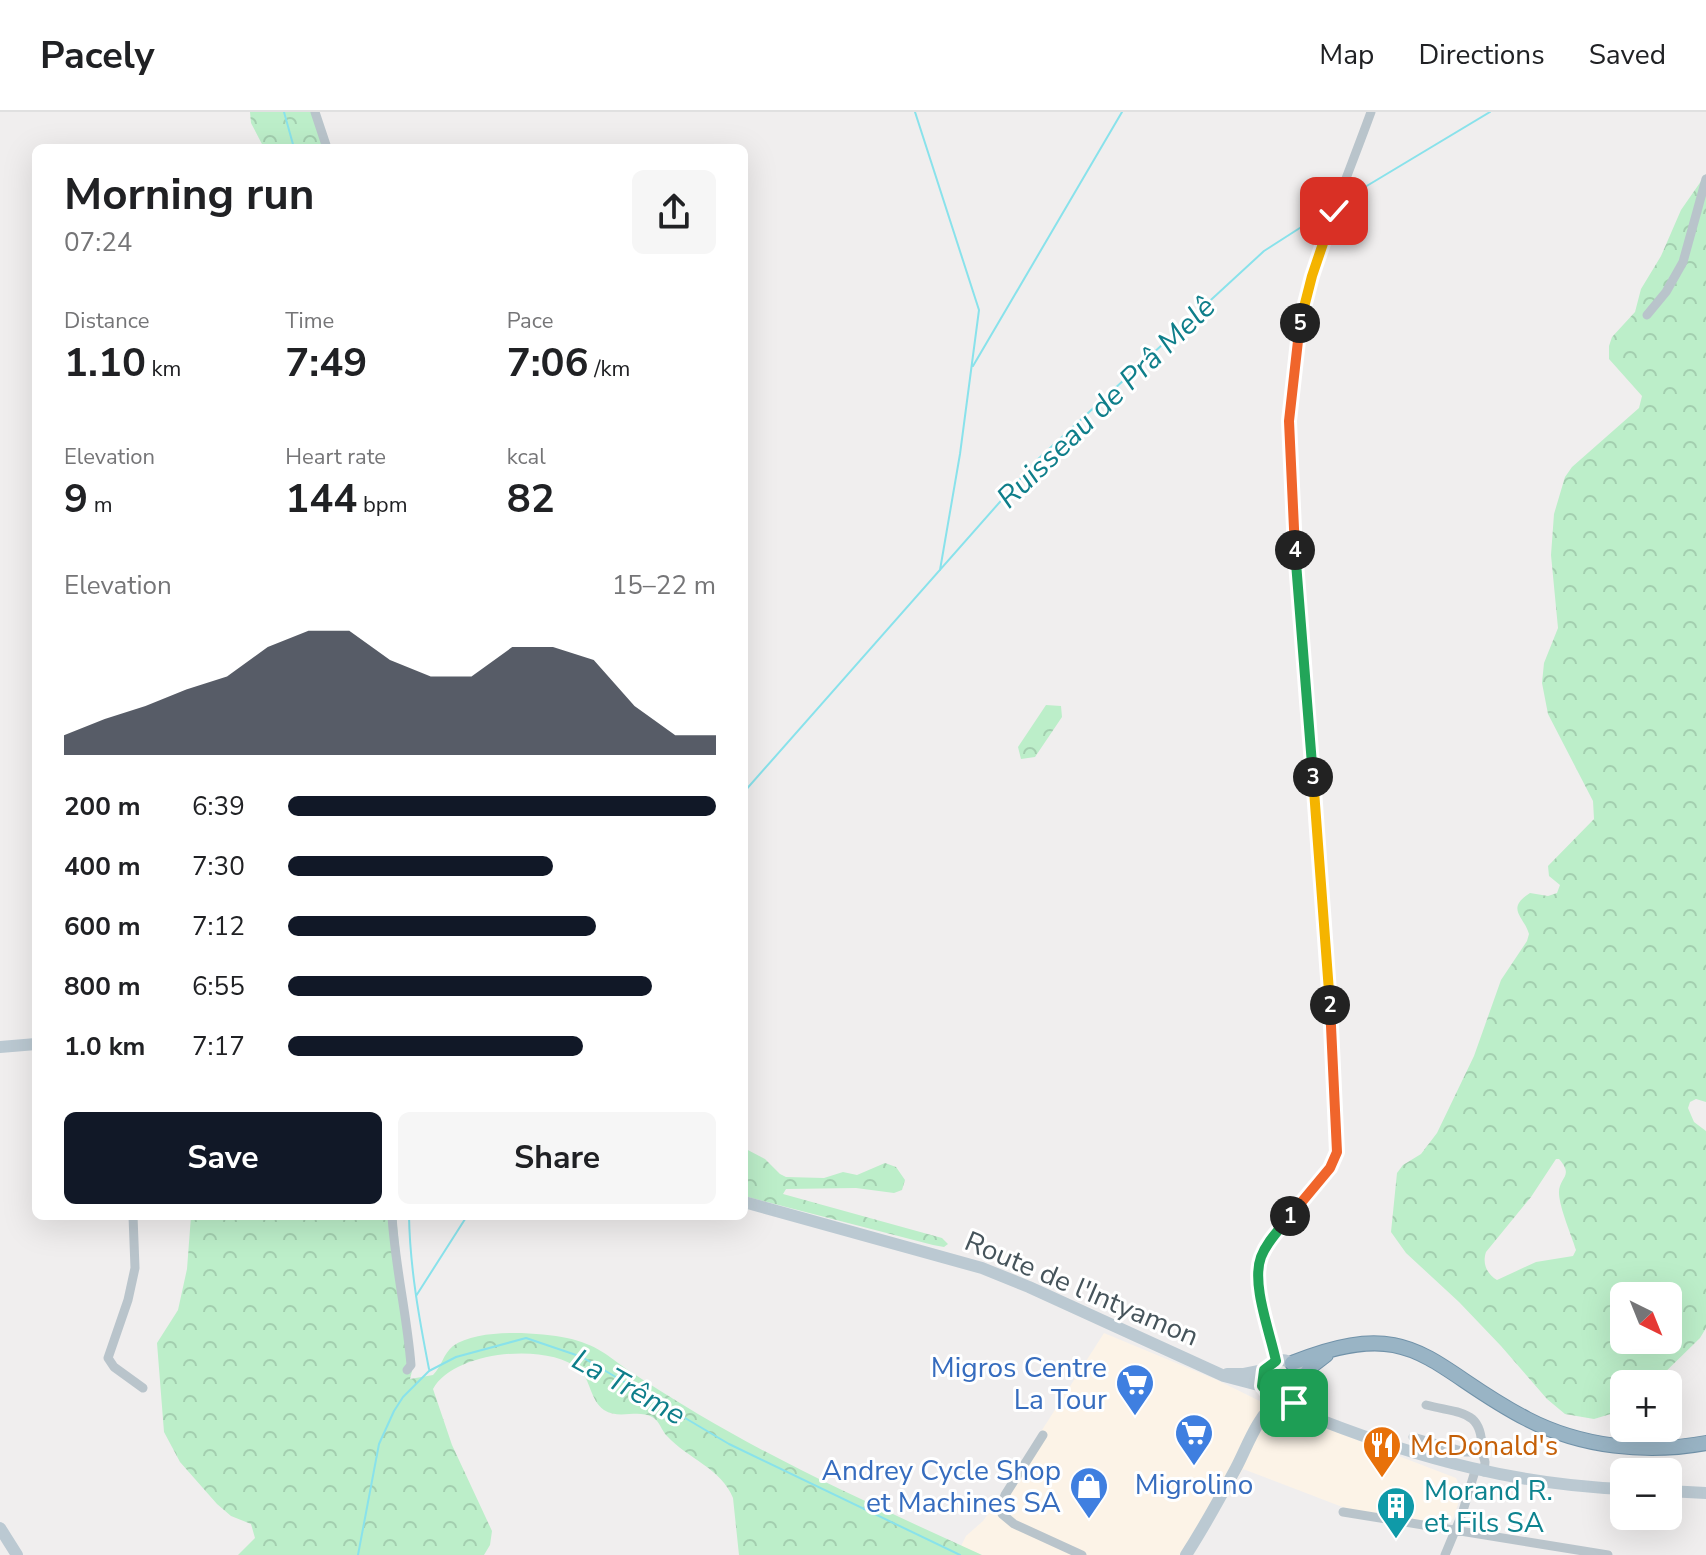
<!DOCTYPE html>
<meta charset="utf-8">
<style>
:root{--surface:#fff;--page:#f6f6f6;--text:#202124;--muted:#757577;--line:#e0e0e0;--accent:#111827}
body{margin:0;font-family:"Nunito Sans",sans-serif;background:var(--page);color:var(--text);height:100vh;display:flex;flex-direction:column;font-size:30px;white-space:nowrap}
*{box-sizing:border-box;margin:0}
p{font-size:26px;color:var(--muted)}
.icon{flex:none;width:44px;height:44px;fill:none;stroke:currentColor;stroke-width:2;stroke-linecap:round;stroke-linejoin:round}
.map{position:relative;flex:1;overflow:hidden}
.panel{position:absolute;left:32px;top:32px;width:716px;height:1076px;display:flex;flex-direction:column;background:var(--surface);border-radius:12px;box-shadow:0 8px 32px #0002}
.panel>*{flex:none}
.needle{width:52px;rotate:137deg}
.tools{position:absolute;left:1610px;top:1170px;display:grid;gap:16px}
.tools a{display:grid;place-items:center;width:72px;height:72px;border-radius:12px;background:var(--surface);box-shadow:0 8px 32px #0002;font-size:40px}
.pin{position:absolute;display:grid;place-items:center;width:68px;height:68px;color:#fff;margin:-34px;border-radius:16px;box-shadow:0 4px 12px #0006}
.km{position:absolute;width:40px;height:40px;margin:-20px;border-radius:50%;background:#222;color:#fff;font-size:22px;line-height:40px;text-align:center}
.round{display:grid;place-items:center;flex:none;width:84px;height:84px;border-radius:12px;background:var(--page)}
.overview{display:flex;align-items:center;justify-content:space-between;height:136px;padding:0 32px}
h1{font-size:44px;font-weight:700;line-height:60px}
.figures{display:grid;grid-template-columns:repeat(3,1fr);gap:12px;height:136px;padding:8px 32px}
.figures div{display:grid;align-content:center}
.figures b{font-size:40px;font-weight:700}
.figures small{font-size:22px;font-weight:400}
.figures p{font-size:22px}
.chart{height:224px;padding:16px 32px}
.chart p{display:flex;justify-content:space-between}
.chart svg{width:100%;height:144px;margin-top:8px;fill:var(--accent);opacity:.7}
.primary-button{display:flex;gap:16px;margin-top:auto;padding:16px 32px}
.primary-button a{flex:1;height:92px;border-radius:12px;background:var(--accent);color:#fff;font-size:32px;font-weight:700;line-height:92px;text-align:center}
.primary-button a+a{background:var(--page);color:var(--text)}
ul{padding:0 32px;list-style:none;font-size:26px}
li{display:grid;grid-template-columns:128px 96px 1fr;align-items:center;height:60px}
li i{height:20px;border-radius:10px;background:var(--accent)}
header{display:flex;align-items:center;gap:48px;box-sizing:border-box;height:112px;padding:0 40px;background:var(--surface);border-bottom:2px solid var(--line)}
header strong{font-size:38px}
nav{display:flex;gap:44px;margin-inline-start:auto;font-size:28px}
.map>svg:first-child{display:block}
.commercial{fill:#fcf3e7}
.forest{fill:url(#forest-crowns);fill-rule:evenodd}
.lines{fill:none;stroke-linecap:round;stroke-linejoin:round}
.stream{stroke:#89e2eb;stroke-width:2}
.trunk-casing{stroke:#7192a9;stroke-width:16}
.minor{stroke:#b9c4cb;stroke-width:9}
.secondary{stroke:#bbc9d2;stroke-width:12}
.trunk{stroke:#99b4c5;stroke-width:14}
.split-1-casing{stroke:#fff;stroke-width:16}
.split-2-casing{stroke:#fff;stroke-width:16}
.split-3-casing{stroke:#fff;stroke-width:16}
.split-4-casing{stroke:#fff;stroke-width:16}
.split-5-casing{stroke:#fff;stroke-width:16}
.split-6-casing{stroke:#fff;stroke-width:16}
.split-1{stroke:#22a559;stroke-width:10}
.split-2{stroke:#f0652b;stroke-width:10}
.split-3{stroke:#f5b400;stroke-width:10}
.split-4{stroke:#22a559;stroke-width:10}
.split-5{stroke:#f0652b;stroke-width:10}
.split-6{stroke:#f5b400;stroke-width:10}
.labels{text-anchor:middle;stroke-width:6;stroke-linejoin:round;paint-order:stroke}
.street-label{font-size:28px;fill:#46545b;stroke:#fff}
.shop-label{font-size:28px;fill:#366cbe;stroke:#fff;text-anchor:end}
.food-label{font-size:28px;fill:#c56008;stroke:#fff;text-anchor:start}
.culture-label{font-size:28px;fill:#0d838f;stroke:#fff;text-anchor:start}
.water-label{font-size:30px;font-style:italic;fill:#0e7e8a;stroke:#fff}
</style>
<header>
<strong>Pacely</strong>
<nav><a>Map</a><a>Directions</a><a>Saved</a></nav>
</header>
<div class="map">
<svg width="1706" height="1443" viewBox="0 0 1706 1443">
<defs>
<pattern id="forest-crowns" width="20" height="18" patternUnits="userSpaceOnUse" patternTransform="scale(2)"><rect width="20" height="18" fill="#bceec9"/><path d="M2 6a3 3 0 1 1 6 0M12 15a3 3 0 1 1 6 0" fill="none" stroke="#a3ceaf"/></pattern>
</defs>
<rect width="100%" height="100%" fill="#f0eeee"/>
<!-- commercial -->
<path class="commercial" d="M1104,1221l113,47 59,29 180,69 6,14 -9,27 -8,5 -102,-12 2,-4 -102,-39 -50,86h-211l-21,-9 5,-10 17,-15 15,-22z"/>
<!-- forest -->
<path class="forest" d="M250,0h62l12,36h-60l-13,-25z
M1706,62v928l-10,-3 -6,3 -2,6 6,14 12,9v197l-6,10 -47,46h-29v23l-10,6 -20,6 -29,-5 -18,-15 -46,-53 -42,-44 -53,-49 -15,-21 6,-59 6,-8 18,-11 16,-21 37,-77 27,-76 26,-39 2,-7c-5,-18 -24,-25 1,-41l18,3 9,-3 3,-8 -11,-9 -1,-10 46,-47 -1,-18 -45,-87 -6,-31 2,-20 14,-35 -7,-73 3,-41 11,-37 7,-10 67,-59 3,-12 -33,-37v-13l3,-9 23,-25 6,-23 20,-33 20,-46zM1556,1047h3c16,18 -1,18 0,35 1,15 12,40 17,56l-3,6 -37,6 -39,18c-10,-6 -15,-16 -11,-28l45,-55zM1624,1184h44v44h-44z
M1046,593l15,1 1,11 -27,40 -14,2 -3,-12z
M744,1036l21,11 15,15 6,3 38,1 19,-6 14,3 28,-12 11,4 9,13 -3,10 -8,3 -38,-5 -70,1 -3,5 159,44 6,6 -4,3 -11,-2 -189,-49z
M191,1104h205l16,155 -2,8 23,-4c9,-9 10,-21 20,-29 25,-18 85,-14 114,-8 31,7 39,17 64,34 21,14 44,28 67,42 91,54 188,97 284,141h-243l-6,-57c-11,-29 -46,-40 -66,-62 -6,-6 -7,-15 -15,-19 -15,-8 -33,3 -48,-7 -14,-10 -13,-30 -25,-41 -32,-27 -125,-18 -146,20l19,56 40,86 -2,14 -6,10h-246l17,-17 -4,-14 -20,-8 -14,-12 -37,-42 -16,-30 -7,-89 21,-33 9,-41z"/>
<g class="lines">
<!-- stream -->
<path class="stream" d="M284,0l10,36
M915,0l64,198 -19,144 -20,116
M1340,90l150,-90
M973,254l149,-254
M744,680l292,-331 228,-210 67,-43
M409,1104c1,52 10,102 20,153
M416,1184l51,-80
M358,1443l21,-111 15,-33 9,-14 26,-26 27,-14 70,-19 56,19 147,87 231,111"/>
<defs>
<path id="trunk" d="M1292,1251c124,-50 136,5 235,56 54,28 119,35 179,24
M1302,1267l11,-14 13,-10"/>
</defs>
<!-- trunk casing -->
<use href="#trunk" class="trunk-casing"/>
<!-- minor -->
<path class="minor" d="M315,0l12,36
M1647,203l19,-23 17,-30 23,-83
M133,1104l2,52 -7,32 -20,58 6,9 29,21
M392,1104c3,50 15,99 19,149l-4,5
M1276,1249c-6,-27 -18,-58 -18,-86 0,-34 50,-81 72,-107l6,-13 2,-13 -44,-607c-4,-72 -8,-143 7,-214 15,-72 45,-140 70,-209
M1426,1293c35,9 57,4 56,47
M1043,1323l-38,60 -4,11 1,8 12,10 68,31
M1413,1325l52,15h17l3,10 -1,10
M1343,1400l265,43
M1445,1443l17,-41 13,-43"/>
<!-- secondary -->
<path class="secondary" d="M0,935l36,-3
M744,1090l238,66 47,19 195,89 38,10
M1261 1268a20 20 0 1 1 40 0a20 20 0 1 1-40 0Z
M1227,1262h17l20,-4
M1301,1274l10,17 11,10
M1286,1288c14,5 24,16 37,21 98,38 196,64 301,68
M1668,1379l38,2
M0,1416l17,27
M1186,1443c18,-28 34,-57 50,-87 12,-23 21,-52 43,-68"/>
<!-- trunk -->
<use href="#trunk" class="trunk"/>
</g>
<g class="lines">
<defs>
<path id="split-1" d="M1290,1104c-10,13 -23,25 -29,41 -10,27 9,75 15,104l-12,9 -2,16 11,13 21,4"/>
<path id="split-2" d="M1290,1104l40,-48 7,-16 -7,-147"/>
<path id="split-3" d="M1313,665l17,228"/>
<path id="split-4" d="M1295,438l18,227"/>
<path id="split-5" d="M1295,438l-6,-129 11,-98"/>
<path id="split-6" d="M1300,211l12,-47 22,-65"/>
</defs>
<!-- split-1 casing -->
<use href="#split-1" class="split-1-casing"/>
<!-- split-2 casing -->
<use href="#split-2" class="split-2-casing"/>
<!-- split-3 casing -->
<use href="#split-3" class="split-3-casing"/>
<!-- split-4 casing -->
<use href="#split-4" class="split-4-casing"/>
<!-- split-5 casing -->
<use href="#split-5" class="split-5-casing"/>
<!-- split-6 casing -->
<use href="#split-6" class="split-6-casing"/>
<!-- split-1 -->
<use href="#split-1" class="split-1"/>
<!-- split-2 -->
<use href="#split-2" class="split-2"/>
<!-- split-3 -->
<use href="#split-3" class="split-3"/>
<!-- split-4 -->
<use href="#split-4" class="split-4"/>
<!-- split-5 -->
<use href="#split-5" class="split-5"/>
<!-- split-6 -->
<use href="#split-6" class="split-6"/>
</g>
<!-- icons -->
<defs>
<symbol id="supermarket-pin" viewBox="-11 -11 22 30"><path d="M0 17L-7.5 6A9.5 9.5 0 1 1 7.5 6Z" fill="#3f7fe0" stroke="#fff"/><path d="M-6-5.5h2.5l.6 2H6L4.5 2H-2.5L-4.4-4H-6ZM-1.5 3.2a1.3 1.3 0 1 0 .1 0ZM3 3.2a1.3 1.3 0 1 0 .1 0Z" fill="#fff"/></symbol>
<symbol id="restaurant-pin" viewBox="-11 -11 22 30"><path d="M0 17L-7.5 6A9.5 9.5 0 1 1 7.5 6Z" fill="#e8710a" stroke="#fff"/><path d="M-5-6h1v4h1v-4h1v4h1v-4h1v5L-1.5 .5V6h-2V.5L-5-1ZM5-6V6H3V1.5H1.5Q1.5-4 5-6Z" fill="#fff"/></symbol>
<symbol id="shop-pin" viewBox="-11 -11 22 30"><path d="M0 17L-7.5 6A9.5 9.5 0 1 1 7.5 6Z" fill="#3f7fe0" stroke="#fff"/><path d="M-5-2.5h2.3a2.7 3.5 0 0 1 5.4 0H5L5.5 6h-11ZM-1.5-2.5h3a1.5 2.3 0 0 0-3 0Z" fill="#fff"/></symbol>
<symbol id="building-pin" viewBox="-11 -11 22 30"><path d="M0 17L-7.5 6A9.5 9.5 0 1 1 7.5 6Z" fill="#0f9aa8" stroke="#fff"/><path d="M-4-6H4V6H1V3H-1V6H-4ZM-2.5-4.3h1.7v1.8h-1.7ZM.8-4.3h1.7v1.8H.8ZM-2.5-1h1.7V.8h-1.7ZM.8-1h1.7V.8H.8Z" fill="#fff"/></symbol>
</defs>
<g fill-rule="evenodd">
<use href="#supermarket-pin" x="1113" y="1249" width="44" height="60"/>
<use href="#supermarket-pin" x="1172" y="1299" width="44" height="60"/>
<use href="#restaurant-pin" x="1360" y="1311" width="44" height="60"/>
<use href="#shop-pin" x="1067" y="1352" width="44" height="60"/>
<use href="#building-pin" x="1374" y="1372" width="44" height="60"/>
</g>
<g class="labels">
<!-- street labels -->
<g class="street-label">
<text transform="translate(1082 1176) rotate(23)" y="10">Route de l'Intyamon</text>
</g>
<!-- shop labels -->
<g class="shop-label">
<text x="1107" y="1265">Migros Centre<tspan x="1107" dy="32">La Tour</tspan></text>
<text x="1061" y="1368">Andrey Cycle Shop<tspan x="1061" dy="32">et Machines SA</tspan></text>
<text x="1194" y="1382" text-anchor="middle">Migrolino</text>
</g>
<!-- food labels -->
<g class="food-label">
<text x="1410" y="1343">McDonald's</text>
</g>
<!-- culture labels -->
<g class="culture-label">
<text x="1424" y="1388">Morand R.<tspan x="1424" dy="32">et Fils SA</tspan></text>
</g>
<!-- water labels -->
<g class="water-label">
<text transform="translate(1106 290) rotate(-44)" y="10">Ruisseau de Prâ Melê</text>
<text transform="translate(629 1275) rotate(29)" y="10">La Trême</text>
</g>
</g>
</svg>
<div class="tools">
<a><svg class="needle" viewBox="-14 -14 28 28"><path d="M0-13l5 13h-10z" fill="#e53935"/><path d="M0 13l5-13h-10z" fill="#757577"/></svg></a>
<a>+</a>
<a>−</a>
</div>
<div class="pin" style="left:1294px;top:1291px;background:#1e9e55"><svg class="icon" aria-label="arrive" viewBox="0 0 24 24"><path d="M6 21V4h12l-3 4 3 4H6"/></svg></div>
<div class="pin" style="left:1334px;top:99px;background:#d93025"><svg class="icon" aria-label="check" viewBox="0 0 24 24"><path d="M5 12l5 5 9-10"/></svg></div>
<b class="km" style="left:1290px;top:1104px">1</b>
<b class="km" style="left:1330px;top:893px">2</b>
<b class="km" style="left:1313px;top:665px">3</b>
<b class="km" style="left:1295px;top:438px">4</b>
<b class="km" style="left:1300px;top:211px">5</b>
<section class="panel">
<div class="overview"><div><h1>Morning run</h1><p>07:24</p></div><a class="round"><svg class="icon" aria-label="share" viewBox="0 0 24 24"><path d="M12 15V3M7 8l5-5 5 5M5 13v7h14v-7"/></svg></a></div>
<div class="figures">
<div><p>Distance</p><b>1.10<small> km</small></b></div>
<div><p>Time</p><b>7:49</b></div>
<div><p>Pace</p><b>7:06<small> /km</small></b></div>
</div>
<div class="figures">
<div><p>Elevation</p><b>9<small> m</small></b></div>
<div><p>Heart rate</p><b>144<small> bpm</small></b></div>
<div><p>kcal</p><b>82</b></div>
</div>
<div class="chart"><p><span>Elevation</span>15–22 m</p>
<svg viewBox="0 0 160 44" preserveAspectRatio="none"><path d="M0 44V38L10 33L20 29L30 24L40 20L50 11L60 6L70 6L80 15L90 20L100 20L110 11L120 11L130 15L140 29L150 38L160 38V44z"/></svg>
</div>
<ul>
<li><b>200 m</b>6:39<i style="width:100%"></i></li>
<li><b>400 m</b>7:30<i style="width:62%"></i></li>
<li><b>600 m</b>7:12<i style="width:72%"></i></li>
<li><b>800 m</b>6:55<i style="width:85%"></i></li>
<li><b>1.0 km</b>7:17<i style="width:69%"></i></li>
</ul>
<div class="primary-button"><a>Save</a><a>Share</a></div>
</section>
</div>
